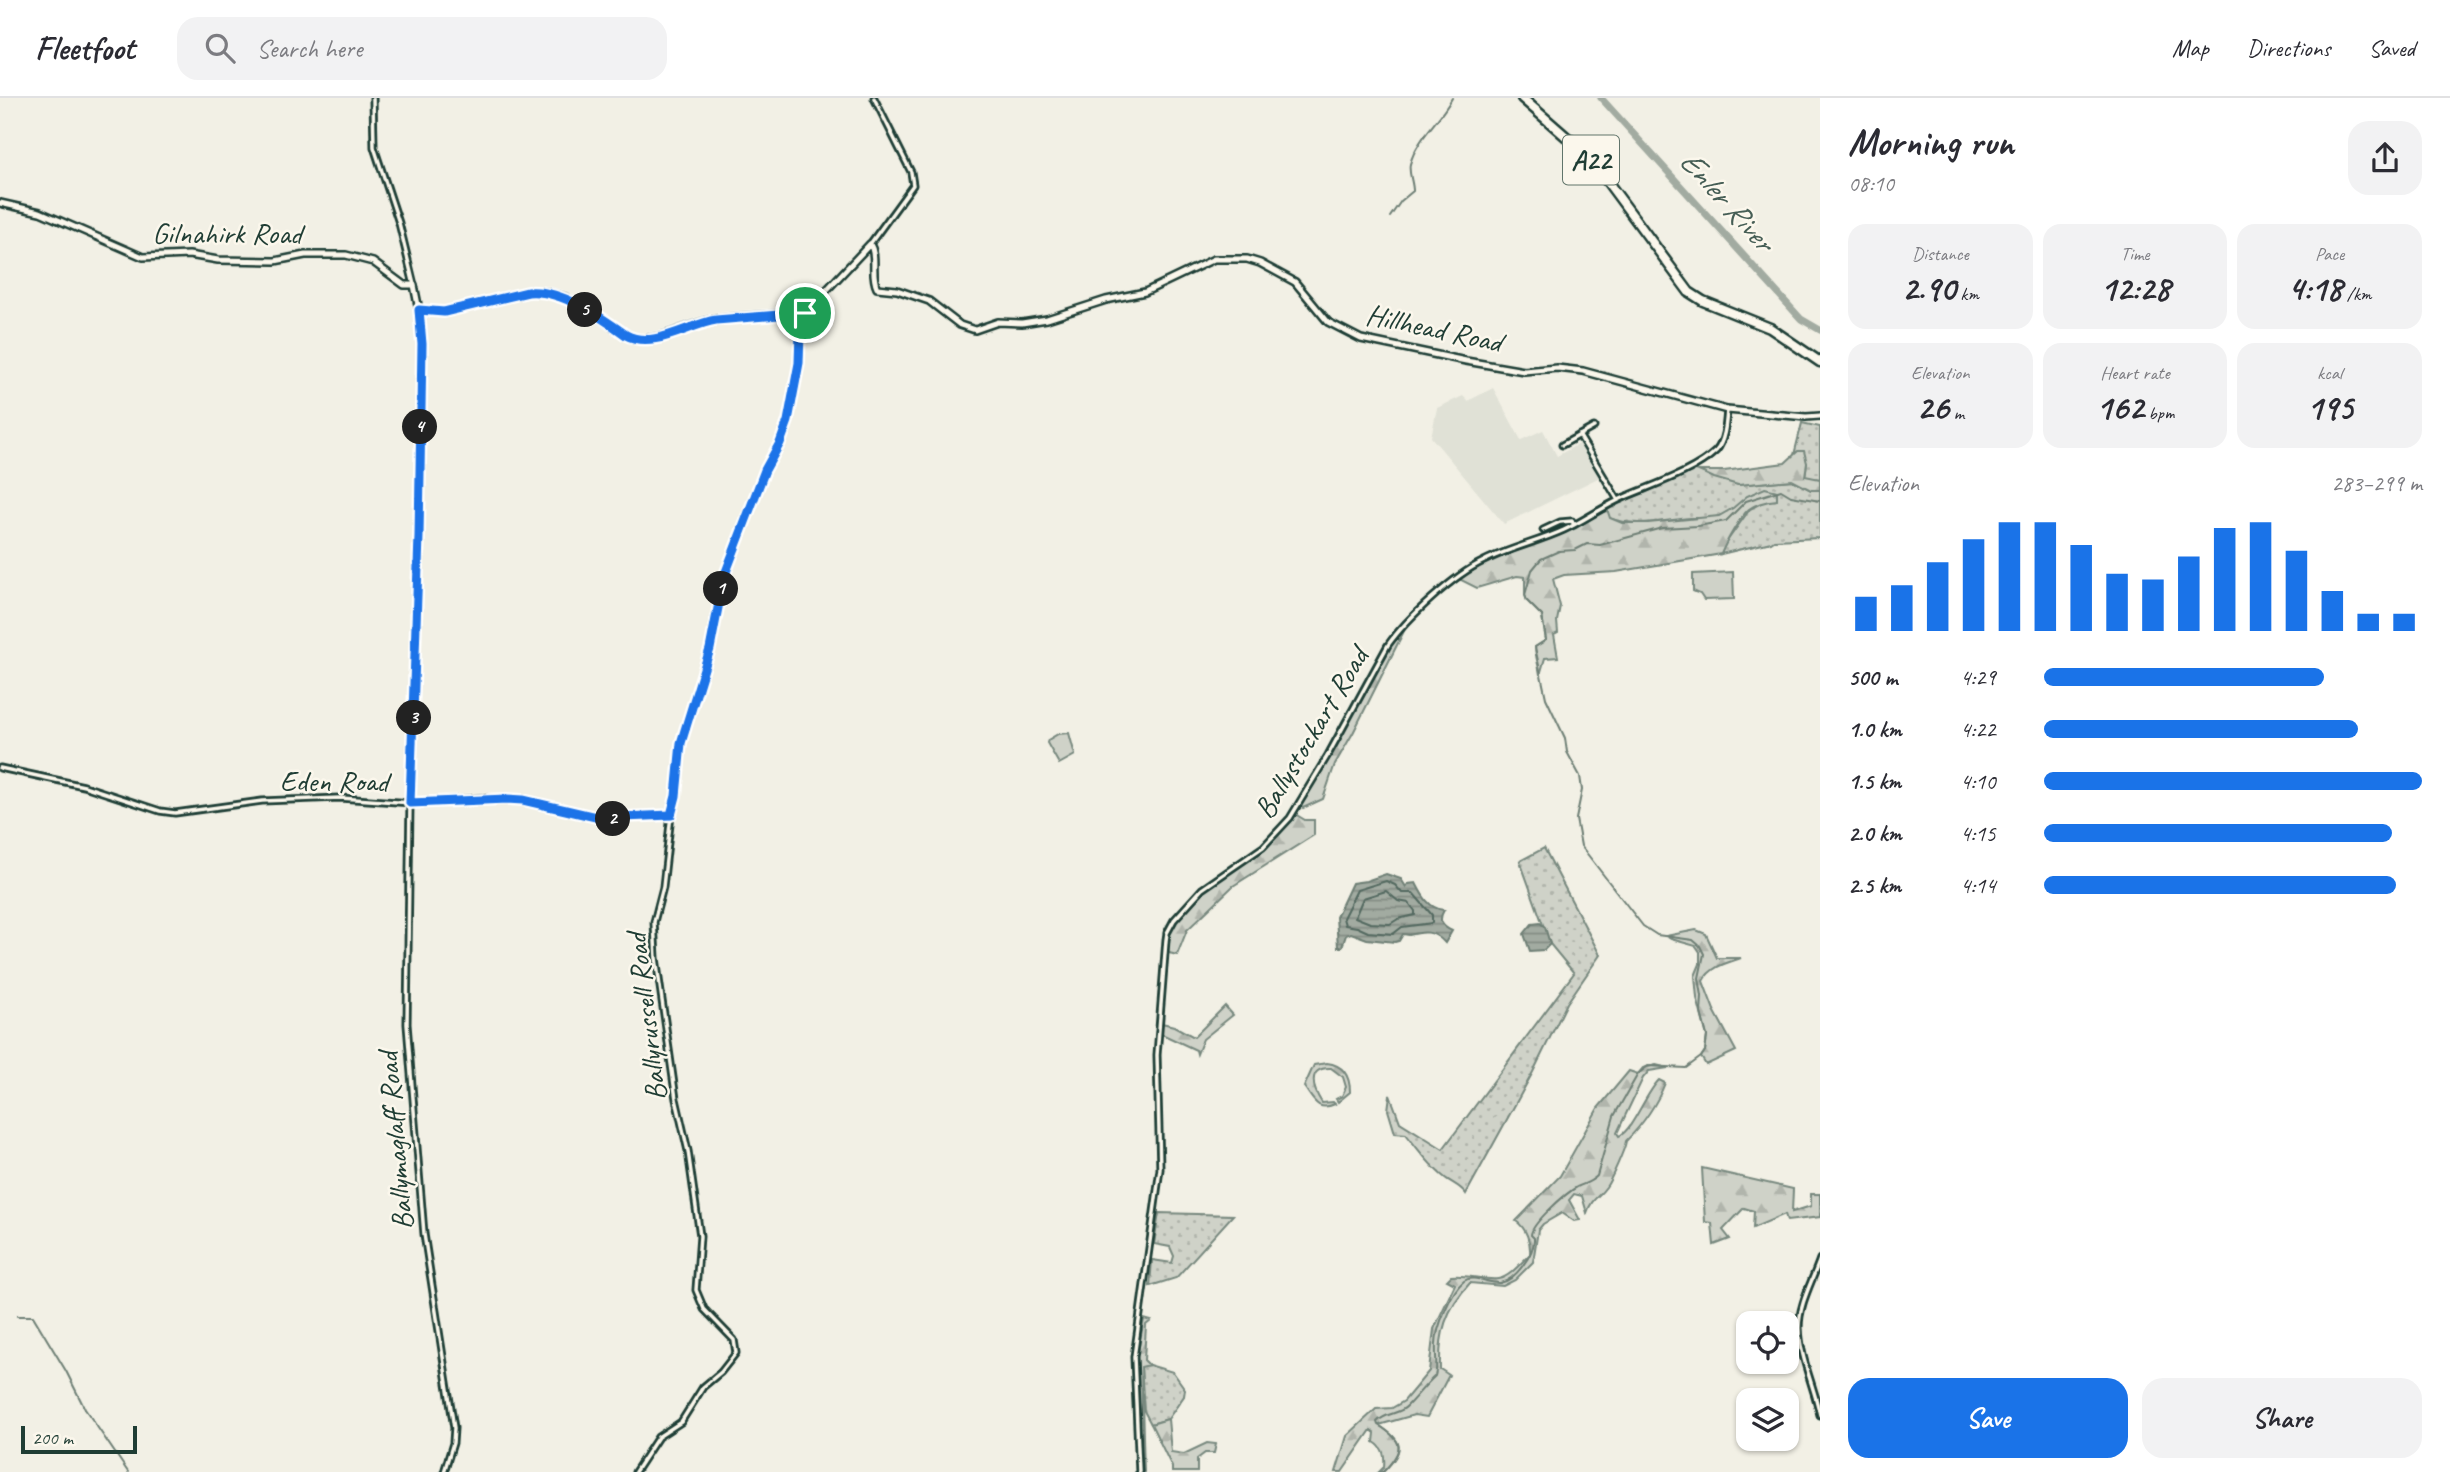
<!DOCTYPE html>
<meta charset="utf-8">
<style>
:root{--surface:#fff;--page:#f2f2f3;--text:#2b2b33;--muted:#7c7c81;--line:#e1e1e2;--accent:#1a73e8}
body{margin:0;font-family:Caveat,sans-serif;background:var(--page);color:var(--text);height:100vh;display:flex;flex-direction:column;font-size:26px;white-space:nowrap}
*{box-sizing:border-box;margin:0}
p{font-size:23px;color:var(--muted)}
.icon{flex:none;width:38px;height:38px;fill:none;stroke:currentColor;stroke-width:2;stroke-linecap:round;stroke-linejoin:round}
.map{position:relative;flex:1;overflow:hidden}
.side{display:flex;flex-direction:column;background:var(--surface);width:630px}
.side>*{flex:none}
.buttons{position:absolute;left:1736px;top:1213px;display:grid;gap:14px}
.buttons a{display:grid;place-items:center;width:63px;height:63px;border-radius:14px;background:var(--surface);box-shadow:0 2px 5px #0004;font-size:35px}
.scale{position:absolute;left:21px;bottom:18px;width:116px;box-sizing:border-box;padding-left:7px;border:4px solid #1f3d34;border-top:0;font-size:19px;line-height:24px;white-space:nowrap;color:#1f3d34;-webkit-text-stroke:5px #fbf7ec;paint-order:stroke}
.pin{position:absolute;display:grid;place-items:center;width:60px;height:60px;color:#fff;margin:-30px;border:4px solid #fff;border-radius:50%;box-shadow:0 2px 7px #0007}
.km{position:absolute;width:35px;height:35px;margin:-18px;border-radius:50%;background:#222;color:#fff;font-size:19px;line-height:35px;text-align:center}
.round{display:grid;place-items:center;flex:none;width:74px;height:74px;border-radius:21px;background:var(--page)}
.headline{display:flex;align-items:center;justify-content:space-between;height:119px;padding:0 28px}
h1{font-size:38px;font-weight:600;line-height:52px}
.metrics{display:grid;grid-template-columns:repeat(3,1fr);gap:10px;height:119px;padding:7px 28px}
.metrics div{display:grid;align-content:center;border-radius:18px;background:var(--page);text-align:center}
.metrics b{font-size:35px;font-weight:600}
.metrics small{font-size:19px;font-weight:400}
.metrics p{font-size:19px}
.chart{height:196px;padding:14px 28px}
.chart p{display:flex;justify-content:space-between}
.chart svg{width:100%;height:126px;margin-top:7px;stroke:var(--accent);stroke-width:6}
.primary-button{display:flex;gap:14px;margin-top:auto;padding:14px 28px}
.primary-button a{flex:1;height:80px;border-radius:21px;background:var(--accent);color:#fff;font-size:28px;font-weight:600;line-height:80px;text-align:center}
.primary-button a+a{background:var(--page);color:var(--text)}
ul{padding:0 28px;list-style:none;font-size:23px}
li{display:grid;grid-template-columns:112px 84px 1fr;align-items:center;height:52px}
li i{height:18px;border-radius:9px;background:var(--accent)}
header{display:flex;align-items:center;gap:42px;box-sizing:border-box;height:98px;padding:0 35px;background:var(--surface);border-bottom:2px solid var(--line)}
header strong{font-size:33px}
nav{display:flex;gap:38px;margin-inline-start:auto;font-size:24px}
.search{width:490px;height:63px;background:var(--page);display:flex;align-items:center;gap:18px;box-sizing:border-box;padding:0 24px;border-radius:21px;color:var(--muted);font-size:26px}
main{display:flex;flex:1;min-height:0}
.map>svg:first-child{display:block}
.built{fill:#e0e1d6}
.grass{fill:url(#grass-dots);stroke:#77887e;stroke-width:2}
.forest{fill:url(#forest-firs);stroke:#77887e;stroke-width:2}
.garden{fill:#cfd2c8;stroke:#77887e;stroke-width:2}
.water{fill:url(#water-rules);stroke:#6e7f75;stroke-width:2}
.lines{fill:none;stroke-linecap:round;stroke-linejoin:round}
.shore{stroke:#536960;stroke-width:2}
.stream{stroke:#6e7f75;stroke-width:2}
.river{stroke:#a2aba1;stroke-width:7}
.street-casing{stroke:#1f3d34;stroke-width:9}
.secondary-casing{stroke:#1f3d34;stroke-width:10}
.highway-casing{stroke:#1f3d34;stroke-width:13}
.street{stroke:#fbf7ec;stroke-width:3.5}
.secondary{stroke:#fbf7ec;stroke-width:5}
.highway{stroke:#fbf7ec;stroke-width:8}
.route-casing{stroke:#fff;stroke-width:14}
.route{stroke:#1a73e8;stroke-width:9}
.labels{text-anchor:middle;stroke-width:5;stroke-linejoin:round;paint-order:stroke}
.shield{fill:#fbf7ec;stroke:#61756b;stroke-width:2}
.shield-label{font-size:28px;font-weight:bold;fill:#1f3d34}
.street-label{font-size:30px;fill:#1f3d34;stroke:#fbf7ec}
.water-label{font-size:32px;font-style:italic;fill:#465e55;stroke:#fbf7ec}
</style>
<header>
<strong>Fleetfoot</strong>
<div class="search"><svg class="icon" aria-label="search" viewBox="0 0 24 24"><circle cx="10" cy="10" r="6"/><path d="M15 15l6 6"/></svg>Search here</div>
<nav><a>Map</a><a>Directions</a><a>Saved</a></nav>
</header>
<main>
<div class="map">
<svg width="1820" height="1374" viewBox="0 0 1820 1374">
<defs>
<pattern id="grass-dots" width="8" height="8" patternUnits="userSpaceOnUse" patternTransform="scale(1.75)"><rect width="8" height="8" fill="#cfd2c8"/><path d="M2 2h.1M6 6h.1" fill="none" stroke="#b1b5ac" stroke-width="1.8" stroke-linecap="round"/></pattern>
<pattern id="forest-firs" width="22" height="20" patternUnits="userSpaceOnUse" patternTransform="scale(1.75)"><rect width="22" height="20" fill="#cfd2c8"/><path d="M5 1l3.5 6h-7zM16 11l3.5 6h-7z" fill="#b1b5ac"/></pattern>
<pattern id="water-rules" width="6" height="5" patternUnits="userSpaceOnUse" patternTransform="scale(1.75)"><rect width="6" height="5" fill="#a2aba1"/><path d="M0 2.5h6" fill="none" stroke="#838c84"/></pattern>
</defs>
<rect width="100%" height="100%" fill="#f2f0e5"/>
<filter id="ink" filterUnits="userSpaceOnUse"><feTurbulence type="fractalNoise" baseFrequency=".0143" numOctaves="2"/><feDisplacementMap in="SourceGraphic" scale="14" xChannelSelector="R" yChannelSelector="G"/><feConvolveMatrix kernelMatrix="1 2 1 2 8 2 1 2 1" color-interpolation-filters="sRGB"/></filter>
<g filter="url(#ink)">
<!-- built -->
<path class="built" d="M1493,290l28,52 22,-10 14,26 23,-13 20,34 -96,47 -73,-87 6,-29 26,-12 5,5z"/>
<!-- grass -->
<path class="grass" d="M1802,325l18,4v52l-15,-2 2,-14 -13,-8z
M1693,371l45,16 54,-5 19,10h9v48l-46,2 -3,2 -50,12 4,-10 25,-35 13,-7 13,-11c-30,-6 -33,19 -57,25 -8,3 -19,2 -28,2 -27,2 -55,10 -82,0l-3,-13 15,-2z
M1544,750l56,107 -33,48 -34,69 -67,122c-5,-8 -15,-11 -22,-17 -15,-12 -26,-28 -38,-43l-11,-1 -7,-23 2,-15 10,27 43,27 131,-176 -24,-29 -30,-83z
M1159,1115l74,2 -57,63 -26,8 2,-26 20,3 2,-7 -4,-9 -16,-3z
M1149,1267l24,7 12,17 -1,7 -16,23 -17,5 -7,-13 -3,-45z"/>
<!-- forest -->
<path class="forest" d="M1798,353h6l3,12 -2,13 15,3v11h-9l-19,-10 -54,5 -24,-7 -15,-7h25l61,-8z
M1765,390l12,3v9c-9,1 -20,3 -28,9 -9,8 -23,33 -28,45l-105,18 -52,3 -11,4 7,27 -3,15 1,12 -4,2 4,22 -13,1 -5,17c-1,-9 -5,-20 -5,-28l11,-7 -4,-24 -15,-15 -2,-6v-18l-8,-1 -40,12 -18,-9 28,-17 89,-34 31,-19 3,9 12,5h26l71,-7 14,-8 14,-12z
M1405,531l-52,104 -18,31 -12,35 -20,9 -3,-2 30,-51 59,-109z
M1295,716l10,6h9v15l-81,51 -46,44 -10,25 -12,-3c5,-53 59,-75 97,-103 14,-10 24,-22 33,-35z
M1696,832l10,4 11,24h24c-14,5 -30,8 -38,23l11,29 22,41 -30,14 -5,-8 4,-6 2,-15 -10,-38 -2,-22 5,-12v-12l-4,-6 -25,-7 -5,-3z
M1225,908l8,9 -30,24 -6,15 -1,-4 -32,-15h-7l1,-13 16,4 20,11z
M1327,965c16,2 23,13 23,29l-12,10 -2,-3 6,-3 4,-9 -3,-10 -12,-9c-25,-1 -18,21 -9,35l11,-1 2,2c-18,8 -21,-4 -31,-17l10,-22z
M1656,967l12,3 -19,3 -6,7 -26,55 2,3c14,-6 26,-42 40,-56l6,3c-9,23 -22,41 -39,58 -1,8 -15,39 -20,46 -8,11 -14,11 -19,26l-5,-17 -8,-2 -5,6 11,20 -6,1 -12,-8 -19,11 -5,6 -5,32 -18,18 -12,6 -33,-3c-25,27 -31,50 -30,86l9,6 -22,42 -13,-2 -35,10c24,17 27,24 4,47h-4l5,-5c1,-11 0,-19 -10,-25l1,-9 -4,-3 -29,42h-6l11,-36 29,-27 16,-1 12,-7 25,-30 5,-42 21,-45 -8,-4 4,-4c15,-2 35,5 47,3 12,-2 23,-16 32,-25 1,-12 -4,-26 -14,-33l44,-45 38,-68 31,-37 9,3 5,-6z
M1702,1070l91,21 -1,23 19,-6v-12h9v23l-33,4 -2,-7 -32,14 1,-17 -10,-3 -21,22 7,9 -16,6 -2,-22 -7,-1z
M1144,1221l7,2 -5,4 -2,35 5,5 -8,2 3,105h-3l-4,-115z
M1168,1321l3,33 13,2 23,-11 9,1 -2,9h-9l-8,6v13h-25v-5l-21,-43z"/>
<!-- garden -->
<path class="garden" d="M1733,474l1,27 -30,1 -4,-6 -7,-3v-17z
M1069,635l6,22 -16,9 -12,-21 1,-3 10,-6z"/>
<!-- water -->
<path class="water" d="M1386,776l15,5 5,8 2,-3 8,-1c6,12 13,26 28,27 -6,10 -3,16 8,21l-7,12c-12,-13 -21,-12 -36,-8l-6,-1 -4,7 -4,1 -28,-3 -16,-6 -5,2 -4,12h-4l-2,-30 16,-34 14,-2z
M1540,825l5,4 5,17 -6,6 -14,1 -6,-17 8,-10z"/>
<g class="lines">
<!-- shore -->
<path class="shore" d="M1386,783l9,4 7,8h11l19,22v8l-30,4 -9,7 -25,-2 -11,-5 -12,-2 -2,-7 14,-28z
M1386,793l12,10 11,2 6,8v4l-17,4 -8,5 -20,-1 -15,-6 8,-19z"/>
<!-- stream -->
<path class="stream" d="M1390,119l11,-16 12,-10c0,-9 -5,-19 -3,-27 7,-26 30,-43 42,-66
M17,1218h16l33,55 19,38 43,63
M1383,1374c21,-22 22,-31 -5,-47l-1,-3c9,-10 22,-7 30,-16 10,-10 17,-20 28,-30 3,-10 0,-21 1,-32 0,-16 15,-53 28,-63 9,-7 25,3 36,2 15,-2 35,-30 34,-45l-3,-3c0,-11 35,-42 46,-48 8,-4 13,-4 20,-11l17,-60 24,-42 10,-8 38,2 15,-11 4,-6 2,-15 -6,-23 1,-17 -3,-18 5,-24 -4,-8 -7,-6 -36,-5 -14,-9 -62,-80 -5,-27 6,-29 -2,-14 -13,-24 -2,-14 -19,-40 -11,-51 11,-7 -4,-24 -15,-15 -2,-6 7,-25 9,-11 18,-8 16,-1 12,-6 13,1 62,-17 36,-2 28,-5 20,-20 35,-11 10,6 29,5"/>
<!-- river -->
<path class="river" d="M1601,0l200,221 19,11"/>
<defs>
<path id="street" d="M373,0l1,49 25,76 15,62
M870,146l43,-59 -2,-13 -37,-74
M419,212l3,34 -3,192 -9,266 -3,222 17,210 30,194 -1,15 -9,29
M1579,337l39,65
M1562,347l32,-18
M1543,432l17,-8 12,-1 2,4
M0,670l84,18 76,25 15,2 87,-12 78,-3 72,5 68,-5 43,2 77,18 71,-3
M1820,1161c-8,23 -21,45 -21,69 1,30 15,58 21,87
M635,1374l23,-35 23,-15 22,-35 18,-15 15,-19 -2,-13 -30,-31 -8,-19 4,-54 -12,-85 -12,-52 -20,-141 -2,-36 9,-35 8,-72 5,-19 5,-53 29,-94 14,-72 41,-107 15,-27 8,-22 11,-58 1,-30 5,-20
M1139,1374l-5,-115 26,-188 -3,-114 9,-115 1,-7 7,-13 28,-31 61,-42 27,-29 38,-63 60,-110c19,-27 66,-70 96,-84 25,-13 54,-19 80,-31 21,-10 40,-24 61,-33 28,-12 69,-25 91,-46 9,-10 10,-28 11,-41"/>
<path id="secondary" d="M0,105l40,9 103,45 46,-2 29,5 57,1 30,-6h41l27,7 31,23h10l5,25 25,2 84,-20h18l19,5 67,41c26,5 49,-11 74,-17 31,-6 67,-6 99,-8l65,-69c8,13 0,30 7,44l20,2 32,11 31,24 15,5 23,-8 24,1 25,-4 59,-19 39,-8 69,-33h33l13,4 35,19 33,40 33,17 105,22 58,10 33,-3 26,3 144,39 79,7 14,-1"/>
<path id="highway" d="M1522,0l48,42 28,29 91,123 14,9 67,27 50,34"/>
</defs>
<!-- street casing -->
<use href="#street" class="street-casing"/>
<!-- secondary casing -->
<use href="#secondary" class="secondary-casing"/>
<!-- highway casing -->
<use href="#highway" class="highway-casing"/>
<!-- street -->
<use href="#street" class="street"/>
<!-- secondary -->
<use href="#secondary" class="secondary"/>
<!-- highway -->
<use href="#highway" class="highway"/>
</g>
</g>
<g class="lines" filter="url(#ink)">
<defs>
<path id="route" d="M528,194c32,-3 72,24 98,43 27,15 63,-11 90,-15l89,-7 -5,19 -1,31 -11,58 -8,22 -15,27 -41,107 -14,72 -29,94 -5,53 -5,19 -71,3 -77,-18 -16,-1 -97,4 9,-267 3,-192 -3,-34 25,2z"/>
</defs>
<!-- route casing -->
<use href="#route" class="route-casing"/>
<!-- route -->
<use href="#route" class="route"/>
</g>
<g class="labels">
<!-- shield labels -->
<rect class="shield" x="1563" y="37.5" width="56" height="49" rx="5"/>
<g class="shield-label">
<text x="1591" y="72">A22</text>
</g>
<!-- street labels -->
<g class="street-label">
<text x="227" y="145">Gilnahirk Road</text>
<text transform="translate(1434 230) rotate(12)" y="10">Hillhead Road</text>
<text transform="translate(1311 635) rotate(-59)" y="10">Ballystockart Road</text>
<text x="334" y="693">Eden Road</text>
<text transform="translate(646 919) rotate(-97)" y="10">Ballyrussell Road</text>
<text transform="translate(395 1043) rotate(-95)" y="10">Ballymaglaff Road</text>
</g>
<!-- water labels -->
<g class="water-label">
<text transform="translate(1727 102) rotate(48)" y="11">Enler River</text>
</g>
</g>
</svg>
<div class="buttons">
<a><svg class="icon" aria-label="locate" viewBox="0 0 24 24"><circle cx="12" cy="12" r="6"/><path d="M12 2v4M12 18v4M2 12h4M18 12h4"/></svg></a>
<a><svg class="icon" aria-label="layers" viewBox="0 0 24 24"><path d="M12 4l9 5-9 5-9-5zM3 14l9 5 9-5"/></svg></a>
</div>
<div class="scale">200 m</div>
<div class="pin" style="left:805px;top:215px;background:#1e9e55"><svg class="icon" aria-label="arrive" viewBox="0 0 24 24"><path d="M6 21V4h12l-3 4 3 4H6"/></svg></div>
<b class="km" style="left:721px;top:491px">1</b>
<b class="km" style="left:613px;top:721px">2</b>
<b class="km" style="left:414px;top:620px">3</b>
<b class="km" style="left:420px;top:329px">4</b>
<b class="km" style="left:585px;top:212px">5</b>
</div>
<section class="side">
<div class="headline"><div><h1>Morning run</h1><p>08:10</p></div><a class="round"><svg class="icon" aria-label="share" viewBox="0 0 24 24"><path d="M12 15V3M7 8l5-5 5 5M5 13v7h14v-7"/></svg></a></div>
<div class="metrics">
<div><p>Distance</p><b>2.90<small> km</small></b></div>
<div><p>Time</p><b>12:28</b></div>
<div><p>Pace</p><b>4:18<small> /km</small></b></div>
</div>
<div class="metrics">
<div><p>Elevation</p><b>26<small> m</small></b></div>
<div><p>Heart rate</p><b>162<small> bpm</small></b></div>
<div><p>kcal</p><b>195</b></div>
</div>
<div class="chart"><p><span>Elevation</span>283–299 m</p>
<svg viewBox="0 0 160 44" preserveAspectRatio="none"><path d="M5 44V32M15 44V28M25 44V20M35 44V12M45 44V6M55 44V6M65 44V14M75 44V24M85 44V26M95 44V18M105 44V8M115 44V6M125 44V16M135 44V30M145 44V38M155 44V38"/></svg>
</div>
<ul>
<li><b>500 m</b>4:29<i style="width:74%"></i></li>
<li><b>1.0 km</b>4:22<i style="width:83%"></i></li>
<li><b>1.5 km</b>4:10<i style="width:100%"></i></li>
<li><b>2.0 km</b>4:15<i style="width:92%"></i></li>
<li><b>2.5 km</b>4:14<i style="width:93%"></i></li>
</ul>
<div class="primary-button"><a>Save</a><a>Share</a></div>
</section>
</main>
